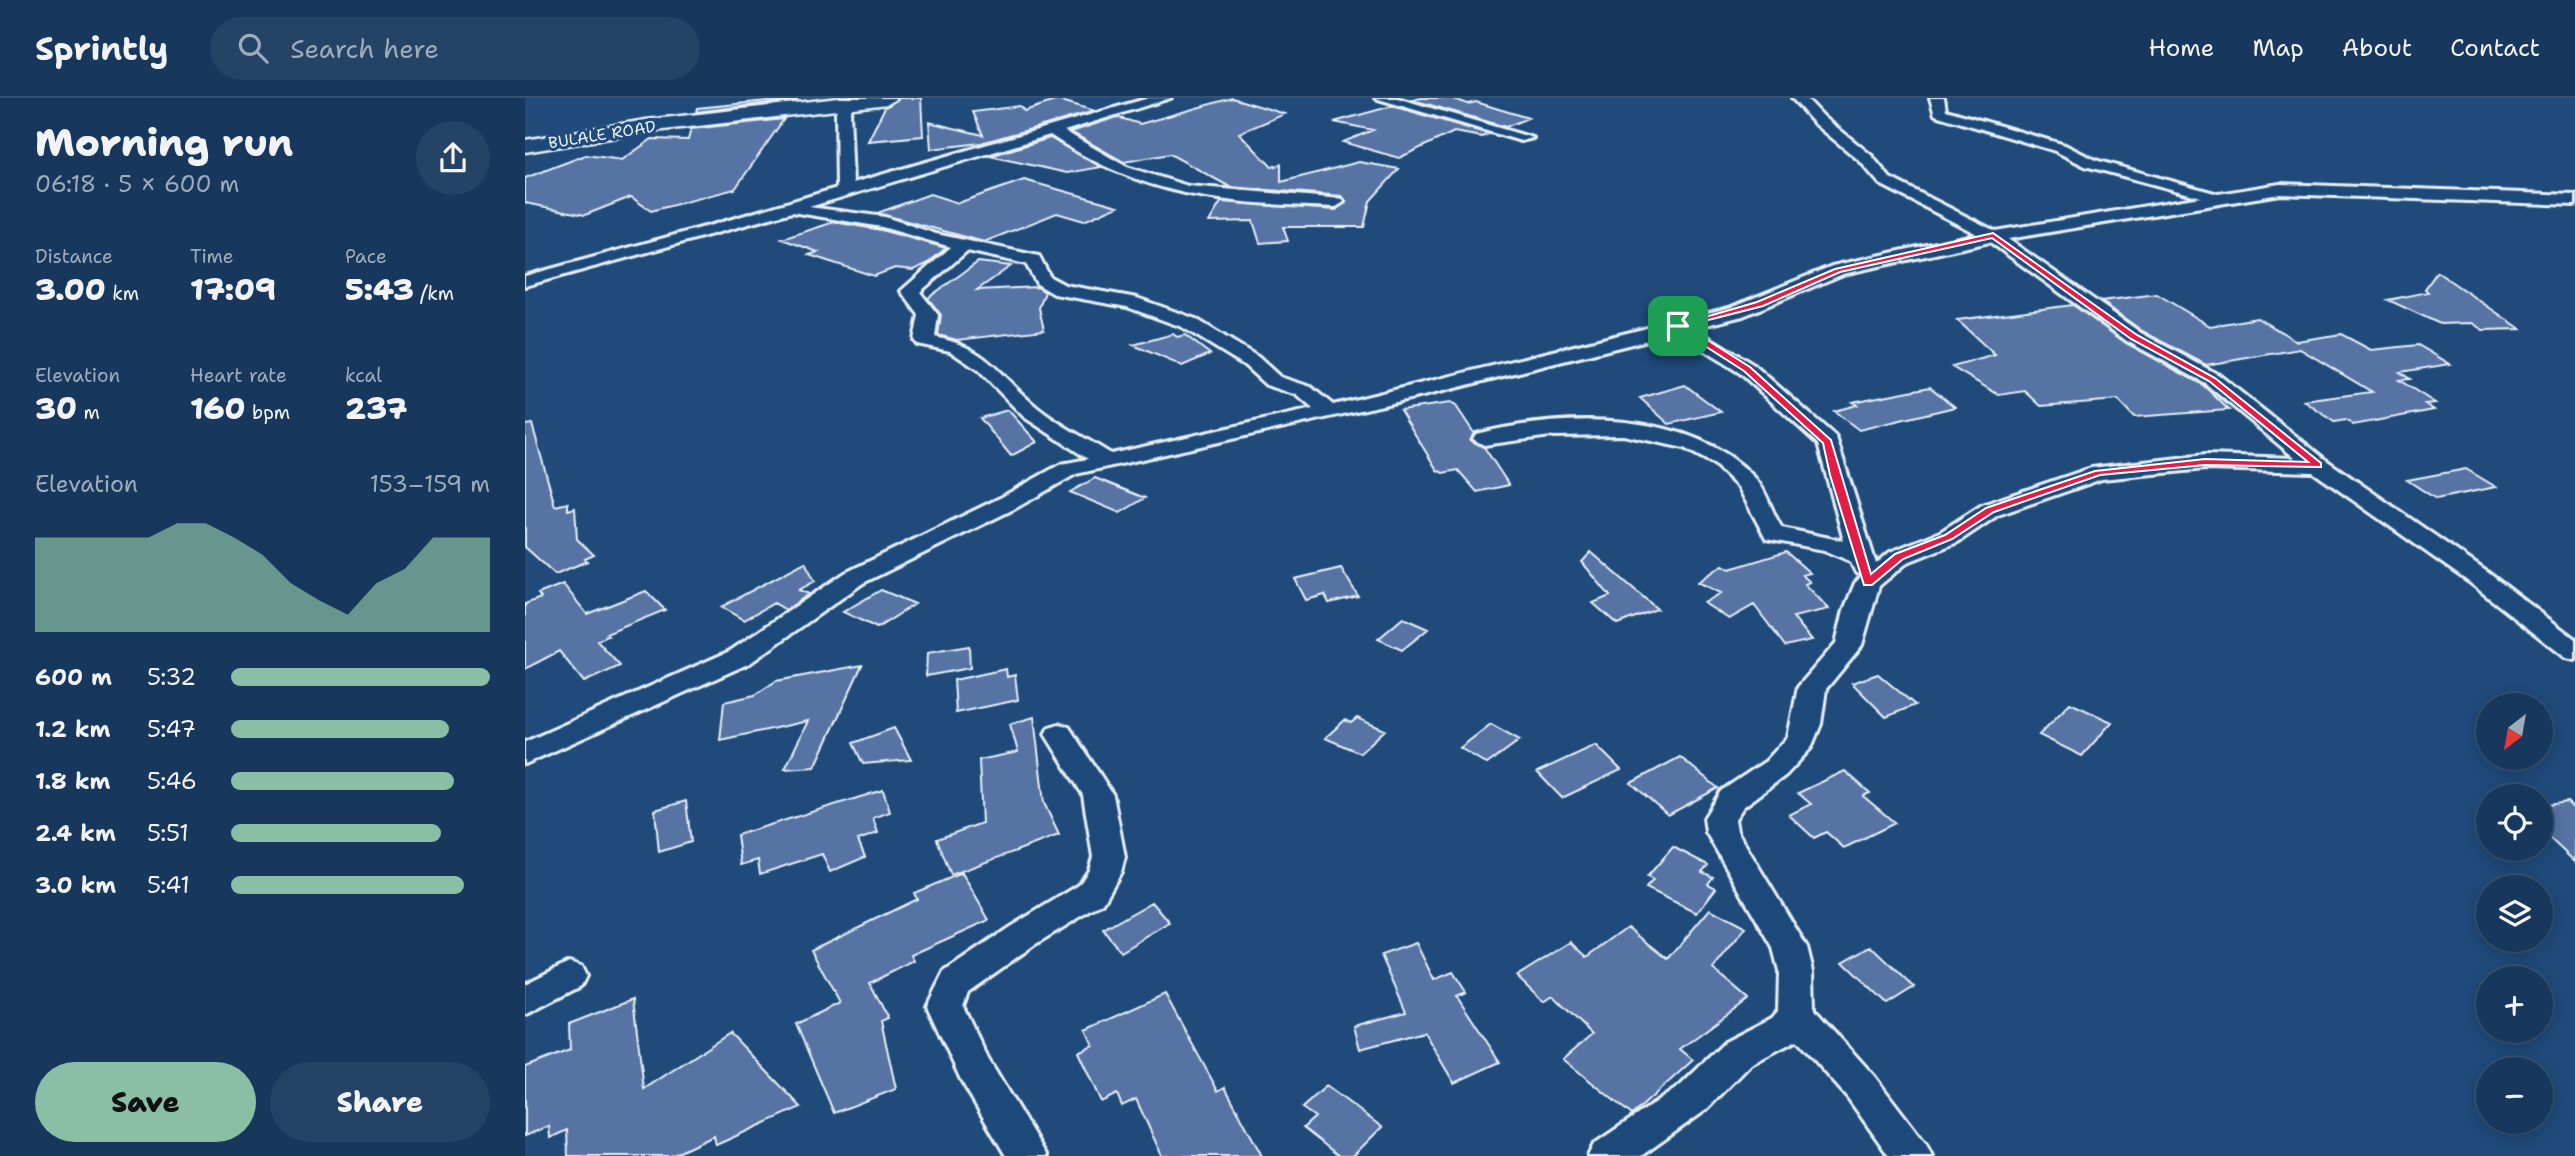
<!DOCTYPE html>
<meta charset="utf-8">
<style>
:root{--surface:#17385c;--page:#244365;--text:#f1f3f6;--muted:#9eacbb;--line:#365272;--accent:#8abfa5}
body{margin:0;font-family:"Shantell Sans",sans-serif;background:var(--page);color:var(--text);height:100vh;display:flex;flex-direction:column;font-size:26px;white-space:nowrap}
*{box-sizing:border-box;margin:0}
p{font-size:23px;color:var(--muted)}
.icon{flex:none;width:38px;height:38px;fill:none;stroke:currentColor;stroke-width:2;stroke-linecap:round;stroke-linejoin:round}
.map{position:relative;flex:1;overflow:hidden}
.sheet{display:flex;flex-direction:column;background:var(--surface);width:525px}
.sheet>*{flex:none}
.needle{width:46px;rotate:211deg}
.fabs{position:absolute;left:1951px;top:595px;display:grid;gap:14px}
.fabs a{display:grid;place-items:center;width:77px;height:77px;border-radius:50%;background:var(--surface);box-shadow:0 4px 18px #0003,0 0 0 2px var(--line);font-size:35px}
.pin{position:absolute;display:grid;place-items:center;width:60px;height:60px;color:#fff;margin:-30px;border-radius:14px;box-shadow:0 4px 10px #0006}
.round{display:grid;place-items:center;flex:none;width:74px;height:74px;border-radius:37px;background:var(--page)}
.head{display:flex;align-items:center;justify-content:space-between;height:119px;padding:0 35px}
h1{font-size:38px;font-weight:800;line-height:52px}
.stats{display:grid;grid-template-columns:repeat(3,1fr);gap:10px;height:119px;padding:7px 35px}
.stats div{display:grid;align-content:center}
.stats b{font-size:30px;font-weight:800}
.stats small{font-size:19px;font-weight:400}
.stats p{font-size:19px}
.chart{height:196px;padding:14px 35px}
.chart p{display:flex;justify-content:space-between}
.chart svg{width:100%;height:126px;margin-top:7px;fill:var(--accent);opacity:.7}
.cta{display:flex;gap:14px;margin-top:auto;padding:14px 35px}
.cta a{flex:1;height:80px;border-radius:42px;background:var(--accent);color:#111;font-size:28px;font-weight:800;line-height:80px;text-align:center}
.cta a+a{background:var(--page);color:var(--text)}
ul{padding:0 35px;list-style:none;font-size:23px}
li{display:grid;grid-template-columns:112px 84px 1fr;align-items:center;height:52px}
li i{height:18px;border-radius:9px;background:var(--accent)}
header{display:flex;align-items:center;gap:42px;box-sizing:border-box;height:98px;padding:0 35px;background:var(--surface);border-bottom:2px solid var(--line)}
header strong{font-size:33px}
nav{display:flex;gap:38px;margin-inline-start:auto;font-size:24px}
.search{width:490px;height:63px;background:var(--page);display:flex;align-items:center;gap:18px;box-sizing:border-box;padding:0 24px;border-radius:38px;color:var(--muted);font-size:26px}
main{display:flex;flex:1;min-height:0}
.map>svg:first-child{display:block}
.building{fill:#5773a4;stroke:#e8f1f8;stroke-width:2}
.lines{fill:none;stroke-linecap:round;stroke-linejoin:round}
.street-casing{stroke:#e8f1f8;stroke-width:6}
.secondary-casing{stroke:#e8f1f8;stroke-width:5}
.street{fill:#1f4a7a;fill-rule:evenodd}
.secondary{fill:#1f4a7a;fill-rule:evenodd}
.route{fill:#e11d48;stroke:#fff;stroke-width:2;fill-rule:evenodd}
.labels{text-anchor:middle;stroke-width:6;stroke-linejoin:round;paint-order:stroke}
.far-street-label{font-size:16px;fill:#e8f1f8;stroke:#1f4a7a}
</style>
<header>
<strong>Sprintly</strong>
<div class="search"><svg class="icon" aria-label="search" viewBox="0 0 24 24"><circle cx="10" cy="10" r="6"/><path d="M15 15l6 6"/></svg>Search here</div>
<nav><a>Home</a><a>Map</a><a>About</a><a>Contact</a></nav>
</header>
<main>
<section class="sheet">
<div class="head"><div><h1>Morning run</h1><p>06:18 · 5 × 600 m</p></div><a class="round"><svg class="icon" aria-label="share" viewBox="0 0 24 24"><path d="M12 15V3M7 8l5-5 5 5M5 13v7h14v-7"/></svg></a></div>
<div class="stats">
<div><p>Distance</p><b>3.00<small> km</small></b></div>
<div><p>Time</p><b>17:09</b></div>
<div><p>Pace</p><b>5:43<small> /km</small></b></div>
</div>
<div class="stats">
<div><p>Elevation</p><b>30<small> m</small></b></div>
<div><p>Heart rate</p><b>160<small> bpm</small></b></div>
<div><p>kcal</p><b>237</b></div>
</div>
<div class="chart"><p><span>Elevation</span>153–159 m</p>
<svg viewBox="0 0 160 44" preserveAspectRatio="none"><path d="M0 44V11L10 11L20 11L30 11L40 11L50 6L60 6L70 11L80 17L90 27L100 33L110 38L120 27L130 22L140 11L150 11L160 11V44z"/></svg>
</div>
<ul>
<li><b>600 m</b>5:32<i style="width:100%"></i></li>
<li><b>1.2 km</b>5:47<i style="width:84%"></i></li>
<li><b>1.8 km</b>5:46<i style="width:86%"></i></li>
<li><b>2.4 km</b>5:51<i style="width:81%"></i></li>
<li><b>3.0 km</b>5:41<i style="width:90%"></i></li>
</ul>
<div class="cta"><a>Save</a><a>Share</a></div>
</section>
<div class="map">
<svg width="2050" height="1058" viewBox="0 0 2050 1058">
<rect width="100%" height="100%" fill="#1f4a7a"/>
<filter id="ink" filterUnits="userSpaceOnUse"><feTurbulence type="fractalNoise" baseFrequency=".0143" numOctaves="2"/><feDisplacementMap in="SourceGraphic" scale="14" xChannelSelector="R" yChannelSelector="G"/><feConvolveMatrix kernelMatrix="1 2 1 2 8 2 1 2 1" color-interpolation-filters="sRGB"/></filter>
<g filter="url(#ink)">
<!-- building -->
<path class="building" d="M273,0l-2,2 -100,12 1,-4z
M374,0h22l2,38 -55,5 17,-34z
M707,0l53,16 -46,19 33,34 9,-3v18l78,-20 40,7 -29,32 -6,26h-81l5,14 -28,2 -7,-22 -44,1 12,-20 115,8 10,-9 -4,-5 -112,-9 -60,-33 -46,8 -53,-30 46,-15 23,7z
M896,0h30l17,6 8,-2 52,16 -22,9 -93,-27z
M533,2l37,11 -114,32 -50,6 -2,-27 54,13 -10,-23 47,-6 4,5z
M867,8l97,28 -7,3 -28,-5 -55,26 -56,-16 30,-12 -39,-8z
M259,21l-49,70 -84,22 -20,-14 -46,18 -60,-12v-25l61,-23 36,5 30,-21 36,1 3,-11z
M525,40l51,29 -34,6 -77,-17z
M499,82l94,26 -34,15 -27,-8 -73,29 -107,-29 53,-19 28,9z
M309,124l47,8 65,18 -19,16 -14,6 -18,-2 -21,8 -65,-21 9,-3 -36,-13z
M453,164l33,4 -34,24 60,-3 8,5 -6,16 5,22 -87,10 -19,-5 3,-20 -13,-17z
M1912,174l72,49 12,8 -38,1 -11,-7 -32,1 -52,-24 40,-8 -3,-3z
M1632,196l53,32 47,-8 40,23 44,-7 30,16 47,-5 32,19 -50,8 10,7 -11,1 36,23 -10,1 9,6 -81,15 -7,-5 -12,2 -30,-21 68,-9 -72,-43 -94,16 -64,-34 -41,-30z
M1548,207l53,38 77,42 26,25 -95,7 -16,-17 -77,6 -16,-15 -26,4 -47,-28 43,-12 -38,-35z
M648,236l4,3 8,-2 25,19 -28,12 -49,-21z
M1160,287l36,27 -52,12 -29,-26z
M1405,289l25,20 -96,23 -25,-19 23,-6 -5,-3z
M925,305l6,3 18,27 -4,7 14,7 25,38 -32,7 -19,-22 -15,3 -6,-3 -37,-60z
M483,312l29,32 -26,14 -31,-38z
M7,326l23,82 13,-3v7l7,-2 2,31 17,16 -9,4 3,2 -33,13 -30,-27v-122z
M1941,371l30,18 -60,12 -29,-19z
M570,380l50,20 -25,15 -50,-21z
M1066,454l66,57 -40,15 -24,-21 17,-7 -28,-34z
M1261,454l24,21 -8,2 8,7 -5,2 24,25 -36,8 19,23 -27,6 -31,-41 -25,14 -25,-16 17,-10 -23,-11 25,-17 7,4z
M280,464l10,19 -16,9 10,4 -23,16 -12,-7 -30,17 -23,-13z
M816,470l17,28 -29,7 -4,-8 -19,5 -11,-21z
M38,486l24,30 59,-23 19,19 -59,24 2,2 -11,5 23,25 -36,16 -25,-31 -34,18v-65l16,-6 -3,-4z
M356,492l34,14 -38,24 -34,-16z
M878,520l25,11 -26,21 -24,-11z
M444,548l1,22 -44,8 1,-23z
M337,567l-47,102 -30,2 23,-48 -88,19 4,-38 31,-7 21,-14z
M481,571l1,8 8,-2 3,25 -62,13 -2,-33z
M1353,576l37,31 -29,12 -34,-34z
M1545,605l42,19 -30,34 -43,-21z
M509,619l10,86 15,32 -108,40 -14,-36 45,-16 -3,-63 39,-8 -8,-28z
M832,620l28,12 -25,23 -35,-15 20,-18 6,3z
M966,626l29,16 -33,24 -27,-16z
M369,630l17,32 -48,4 -10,-21z
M1071,647l25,25 -59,28 -25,-26z
M1155,659l38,31 -50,27 -37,-32z
M1320,673l25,22 -7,3 32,27 -51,25 -18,-16 -12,6 -25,-23 22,-11 -13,-11z
M358,692l7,22 -17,6 5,15 -20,7 7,17 -35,15 -8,-18 -62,20 -2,-14 -17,5 -4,-30z
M161,703l5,41 -32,10 -4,-42z
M2042,704l8,8v52l-34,-32v-24z
M1148,749l35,18 -6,7 11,5 -5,7 8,4 -19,25 -51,-25 7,-8 -6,-3z
M437,775l27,47 -78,35 3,6 -44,22 18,35 -7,3 15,68 -62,24 -38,-89 44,-21 -29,-53 106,-51 -3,-6z
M627,804l18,21 -49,29 -18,-22z
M1185,811l36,19 -33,41 35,30 -68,50 13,11 -61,55 -69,-56 29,-25 -39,-38 -9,6 -27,-26 54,-34 16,15 41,-30 40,32z
M891,845l18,37 19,-8 13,20 -9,4 43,66 -46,21 -30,-51 -64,17 -6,-23 52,-14 -25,-57z
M1346,848l43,41 -27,17 -44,-42z
M640,896l53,97 7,-4 37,69h-100l-26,-57 -14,7 -5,-12 -16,8 -23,-50 15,-7 -7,-15z
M108,901l11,90 86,-56 71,74 -85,38 -2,-9 -43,20h-103l-1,-26 -17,8 -1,-12 -24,10v-69l45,-17 -1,-26z
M801,988l56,41 -29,29h-14l-36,-28 12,-11 -13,-9z"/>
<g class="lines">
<defs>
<path id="street" d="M319,0h14l-8,14 3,71 296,-85h22l-107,33 63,36 61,19 154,13 2,3 -8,5c-113,-4 -189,-8 -286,-72l-241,72 76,10 51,17 103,22 11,21 15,8 72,13 59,21 62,38 22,20 31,10 22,18 396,-97 103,-42 145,-32 -97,-50 -20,-23 -46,-38 -22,-25h14l18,19 47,38 19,23 105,53 206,-34 -116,-31 -30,-15 -120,-36 -5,-17h14l2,12 119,35 30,15 123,34 62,-10 295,11v10l-295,-11 -272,45 133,94 78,42 107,85 161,112 88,67v21l-9,-2 -97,-76 -156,-110 -108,-3 -103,10 -104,36 -40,27 -50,20 -29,24 -17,59 -36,44 -5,35 -10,24 -25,27 -43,32 -8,12 2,12 70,116 6,24 1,38 60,67 52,68 6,12h-43l-41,-58 -51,-58 -46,24 -45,46 -65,46h-53l6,-12 86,-58 45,-44 47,-24 6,-7 1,-40 -6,-23 -67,-116 -2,-14 17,-27 45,-30 22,-24 10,-50 38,-44 8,-33 11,-27 8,-8 -7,-2 -6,-12 -26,-11 -58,-11 -27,-51 -25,-24 -30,-16 -61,-13 -72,1 -67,9 -11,-6 3,-5c86,-21 213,-26 278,43 14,15 17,35 28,51l62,13 -26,-97 -78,-71 -64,-40 -253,63 -347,78 -60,34 -153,75 -113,80 -225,101v-22l205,-91 115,-78 155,-75 61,-34 27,-5 -64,-42 -46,-47 -28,-19 -33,-7 -3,-4 5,-25 -18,-24 50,-44 -69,-20 -90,-15 -267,74v-10l187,-51 125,-37 -1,-76zM1465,144l137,99 78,42 90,75 -90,-3 -114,13 -109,37 -42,27 -50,20 -14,12 -40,-127 -82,-72 -60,-37 49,-12 100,-42zM442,153l59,13 11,20 17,10 73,13 55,20 62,38 22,20 31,10 16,14 -202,45c-23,-15 -51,-28 -73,-46 -40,-32 -47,-59 -103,-71l3,-22 -18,-23z
M850,0h22l136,40 -12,3z
M534,626l10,3 44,68 12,62 -4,15 -18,31 -69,42 -66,47 -5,14 25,53 59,97h-41l-45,-76 -34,-74 17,-34 66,-45 69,-42 10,-15 4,-13 -10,-62 -38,-61 4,-7z
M44,864l12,4 5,10 -5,10 -56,29v-31z"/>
<path id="secondary" d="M314,0h58l-9,6 -242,28 -121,20v-12l121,-20z"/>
</defs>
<!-- street casing -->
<use href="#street" class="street-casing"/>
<!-- secondary casing -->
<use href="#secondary" class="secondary-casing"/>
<!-- street -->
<use href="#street" class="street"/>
<!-- secondary -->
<use href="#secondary" class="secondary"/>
</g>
</g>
<!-- route -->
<path class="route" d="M1468,135l144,102 78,43 106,85v4l-116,-2 -105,10 -106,37 -42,27 -49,20 -31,26h-8l-34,-110 -7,-32 -79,-72 -70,-45 83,-24 78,-33zM1467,140l139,101 78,42 99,81 -103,-3 -110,12 -109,37 -41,27 -50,19 -24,20 -40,-134 -81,-73 -65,-41 78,-20 77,-34z"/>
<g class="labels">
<!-- far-street labels -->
<g class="far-street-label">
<text transform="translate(77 36) rotate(-9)" y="6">BULALE ROAD</text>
</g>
</g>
</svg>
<div class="fabs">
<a><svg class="needle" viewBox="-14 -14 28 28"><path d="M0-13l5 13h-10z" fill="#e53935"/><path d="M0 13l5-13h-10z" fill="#9eacbb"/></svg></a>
<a><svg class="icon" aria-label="locate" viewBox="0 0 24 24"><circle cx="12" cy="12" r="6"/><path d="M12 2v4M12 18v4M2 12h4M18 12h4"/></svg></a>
<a><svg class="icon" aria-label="layers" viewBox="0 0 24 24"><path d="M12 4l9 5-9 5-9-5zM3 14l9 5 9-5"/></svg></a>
<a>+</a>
<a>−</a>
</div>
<div class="pin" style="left:1153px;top:228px;background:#1e9e55"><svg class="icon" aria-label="arrive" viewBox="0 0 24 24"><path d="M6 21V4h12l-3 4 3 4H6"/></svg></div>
</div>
</main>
